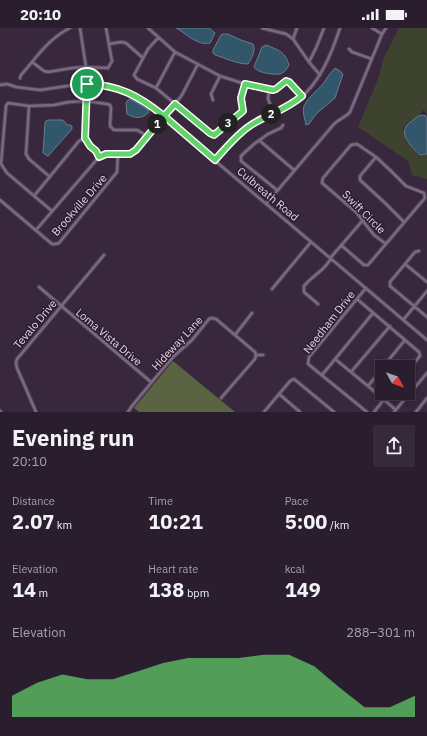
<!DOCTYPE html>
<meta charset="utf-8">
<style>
:root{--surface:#2a1d2e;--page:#362a3a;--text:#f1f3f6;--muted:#a5a2aa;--line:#463b4a;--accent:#63d469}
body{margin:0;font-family:"IBM Plex Sans",sans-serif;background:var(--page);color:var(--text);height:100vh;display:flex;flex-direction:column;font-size:15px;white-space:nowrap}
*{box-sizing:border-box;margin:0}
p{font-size:13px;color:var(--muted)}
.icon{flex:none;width:22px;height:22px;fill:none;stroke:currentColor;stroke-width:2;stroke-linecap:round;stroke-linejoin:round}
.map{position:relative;height:384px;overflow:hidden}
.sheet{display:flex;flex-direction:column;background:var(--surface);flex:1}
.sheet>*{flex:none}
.needle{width:26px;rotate:130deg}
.tools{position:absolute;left:375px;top:332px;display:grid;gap:8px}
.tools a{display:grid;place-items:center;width:40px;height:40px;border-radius:0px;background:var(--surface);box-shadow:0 2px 6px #0003,0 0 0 1px var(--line);font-size:20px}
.pin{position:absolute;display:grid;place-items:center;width:34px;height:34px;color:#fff;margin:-17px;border:2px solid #fff;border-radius:50%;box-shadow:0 1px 4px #0007}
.km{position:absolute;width:20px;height:20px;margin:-10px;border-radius:50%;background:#222;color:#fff;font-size:11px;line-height:20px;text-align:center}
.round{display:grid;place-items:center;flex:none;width:42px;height:42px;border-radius:0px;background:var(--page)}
.head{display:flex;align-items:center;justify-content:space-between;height:68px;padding:0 12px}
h1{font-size:22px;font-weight:700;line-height:30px}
.stats{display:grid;grid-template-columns:repeat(3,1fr);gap:6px;height:68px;padding:4px 12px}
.stats div{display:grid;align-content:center}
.stats b{font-size:20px;font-weight:700}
.stats small{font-size:11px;font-weight:400}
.stats p{font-size:11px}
.chart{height:112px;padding:8px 12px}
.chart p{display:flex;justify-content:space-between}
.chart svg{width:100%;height:72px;margin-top:4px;fill:var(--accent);opacity:.7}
.status{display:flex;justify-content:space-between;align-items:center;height:28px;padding:0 20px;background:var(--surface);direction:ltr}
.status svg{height:11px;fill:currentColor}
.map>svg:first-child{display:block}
.green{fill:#3d432e}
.forest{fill:#5b6442}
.water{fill:#32576a;stroke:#677e8f}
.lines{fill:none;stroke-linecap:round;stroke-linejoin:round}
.minor-casing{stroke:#524356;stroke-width:4.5}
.minor{stroke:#7b6882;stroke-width:2.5}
.route-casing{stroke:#fff;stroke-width:8}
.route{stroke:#63d469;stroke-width:5}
.labels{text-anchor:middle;stroke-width:3;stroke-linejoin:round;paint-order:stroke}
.street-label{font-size:11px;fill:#e3d8e6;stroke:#2e1d33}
</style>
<div class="status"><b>20:10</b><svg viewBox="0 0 49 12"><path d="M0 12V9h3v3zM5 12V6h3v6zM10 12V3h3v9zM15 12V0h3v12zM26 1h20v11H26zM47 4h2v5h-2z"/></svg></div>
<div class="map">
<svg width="427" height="384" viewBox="0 0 427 384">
<rect width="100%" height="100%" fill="#38273d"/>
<!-- green -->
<path class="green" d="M399,0h28v88l-2,-5 -1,-1 -10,9 -6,3 -5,6 3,13 11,13 3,2 7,-1v24l-15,-4 -4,-14 -50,-34 20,-48 6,-22z"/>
<!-- forest -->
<path class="forest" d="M173,333l62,51h-96l-5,-4z"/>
<!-- water -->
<path class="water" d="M176,0h33l6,5 -5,10c-13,3 -23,-9 -34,-15z
M223,6h5l13,6 12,4c3,6 -1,14 -5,20 -11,0 -23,-6 -33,-9l-2,-2v-3l8,-15z
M266,17c12,5 19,6 23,20 -2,4 -4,7 -9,9 -5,1 -21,-1 -24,-5 -1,0 -1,-1 -2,-2l8,-20z
M335,40l5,3 3,3 -8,24 -19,16 -7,10 -3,1c-1,-6 -4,-13 -2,-19 4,-9 13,-15 19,-22 4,-6 7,-11 12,-16z
M131,71l17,11 1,2c-6,7 -15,7 -22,2l-1,-11 2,-3z
M422,87l4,1 1,2v36l-7,1c-8,-7 -22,-21 -12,-31 3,-3 7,-5 10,-8z
M48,92h15l4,5h3l2,1v3l-24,27 -5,-3 2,-30 1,-2z"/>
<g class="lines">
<defs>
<path id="minor" d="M80,0l6,39 1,15 -2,56c4,7 10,11 14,19
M148,0l27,24 45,24 25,8 28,6 3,-1 10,-8 3,1 13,14
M262,0l24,6 7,5 16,23 11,13
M372,0l10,6
M158,10l-10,11 -14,26 3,4 19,9 54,45 4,2 29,-24 -2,-12 4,-15
M293,11l4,-11
M109,16l12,-2 5,1 17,15
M349,21l3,3 20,7
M32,34l12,9 4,1 24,-4 14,-1 22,1 4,-7 -6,-33
M309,34l7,-14 8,-20
M20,50l1,-3c16,-18 27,-36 49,-47
M0,57l7,-1 9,3 24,3 41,-6 27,2 22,7 18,11 279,236
M156,60l19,-36
M269,62l-1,9 3,7
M213,72l-2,-6 9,-18
M29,78l-3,48 3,5 21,18
M260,113l34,29
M376,129l-16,19v4l24,22 20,20
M215,132c11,-12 22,-25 35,-35 15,-10 33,-13 47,-24 23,-18 34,-46 43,-73
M277,162l-36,-29v-5l13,-12 14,-10 13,-6 2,-3
M34,168l45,-55 6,-3
M0,172l52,44h3l4,-1 58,-71 1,-18
M266,176l68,-80c5,-5 12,-7 16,-12l32,-78 4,-6
M52,183l-45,-38 -6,-9 5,-58 2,-3 21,3 25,-1 15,-3 17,-1 21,3 3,1 1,3 -1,18 4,4h23l10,6
M36,202l63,-73 7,-3h24l6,-3 15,-20 24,-27 7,-9 16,-31
M341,217l23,20h4l57,-67 -1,-5 -18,-7 -15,-15 -15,-14 -19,-13 -6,1 -28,33 -1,5 34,29 18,23 12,9
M419,223l-4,1 -25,30v4l37,31
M405,236l22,18
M39,259l112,95
M366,260l-57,69 -1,7 59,48
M272,261l39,-47
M357,271l62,53 1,4 -12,14
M318,276l-14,-12v-6c9,-11 23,-17 28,-30l31,-36
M404,291l23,-28
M235,307l17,-22
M256,327h7
M335,331l33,27 28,24
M383,339l22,-27
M351,344l39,-46
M322,347l51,-62
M368,358l14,-17
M279,366l21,18
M0,383l1,1
M36,384l-19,-44 -1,-5 1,-4 87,-104
M128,384l4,-6 29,-35 13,-15 18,-16 17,-21 3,-1 4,1 39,33 1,3 -1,4 -34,39
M264,384l26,-31 4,-2 40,33
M374,384l15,-19
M394,384l33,-39
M416,384l11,-14"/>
</defs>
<!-- minor casing -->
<use href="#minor" class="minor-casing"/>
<!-- minor -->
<use href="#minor" class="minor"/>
</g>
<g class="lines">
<defs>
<path id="route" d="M87,56l-2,54 5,8 6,5 3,6 7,-3h24l6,-4 28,-34 51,44c11,-12 22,-26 36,-35 17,-11 35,-15 51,-29l-13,-14 -3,-1 -10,8 -3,1 -28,-6 -4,14 2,13 -29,24 -4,-2 -35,-29 -11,12c-25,-20 -45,-31 -77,-32"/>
</defs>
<!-- route casing -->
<use href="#route" class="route-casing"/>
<!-- route -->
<use href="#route" class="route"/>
</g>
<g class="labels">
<!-- street labels -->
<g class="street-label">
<text transform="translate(268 166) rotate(40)" y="4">Culbreath Road</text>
<text transform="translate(79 177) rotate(-49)" y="4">Brookville Drive</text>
<text transform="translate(364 184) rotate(45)" y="4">Swift Circle</text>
<text transform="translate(329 294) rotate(-52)" y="4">Needham Drive</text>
<text transform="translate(35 296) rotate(-50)" y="4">Tevalo Drive</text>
<text transform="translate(109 309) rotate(40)" y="4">Loma Vista Drive</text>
<text transform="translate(177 315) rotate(-47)" y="4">Hideway Lane</text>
</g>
</g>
</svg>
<div class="tools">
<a><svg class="needle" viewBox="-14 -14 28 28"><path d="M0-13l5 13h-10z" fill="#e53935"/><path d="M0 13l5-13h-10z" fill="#a5a2aa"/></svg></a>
</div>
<div class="pin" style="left:87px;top:56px;background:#1e9e55"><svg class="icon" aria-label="arrive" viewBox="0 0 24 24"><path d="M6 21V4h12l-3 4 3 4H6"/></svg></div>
<b class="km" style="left:157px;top:96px">1</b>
<b class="km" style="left:271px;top:86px">2</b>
<b class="km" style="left:228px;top:95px">3</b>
</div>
<section class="sheet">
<div class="head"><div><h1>Evening run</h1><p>20:10</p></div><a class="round"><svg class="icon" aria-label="share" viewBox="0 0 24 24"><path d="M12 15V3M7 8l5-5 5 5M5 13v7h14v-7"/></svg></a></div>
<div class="stats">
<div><p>Distance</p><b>2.07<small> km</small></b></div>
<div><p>Time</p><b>10:21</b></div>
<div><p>Pace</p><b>5:00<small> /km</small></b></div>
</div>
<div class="stats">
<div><p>Elevation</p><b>14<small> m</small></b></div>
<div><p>Heart rate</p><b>138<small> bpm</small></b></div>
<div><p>kcal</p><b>149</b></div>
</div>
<div class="chart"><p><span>Elevation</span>288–301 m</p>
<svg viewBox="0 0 160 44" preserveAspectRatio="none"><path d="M0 44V31L10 23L20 18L30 21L40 21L50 16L60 11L70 8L80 8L90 8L100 6L110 6L120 13L130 26L140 38L150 38L160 31V44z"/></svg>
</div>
</section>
